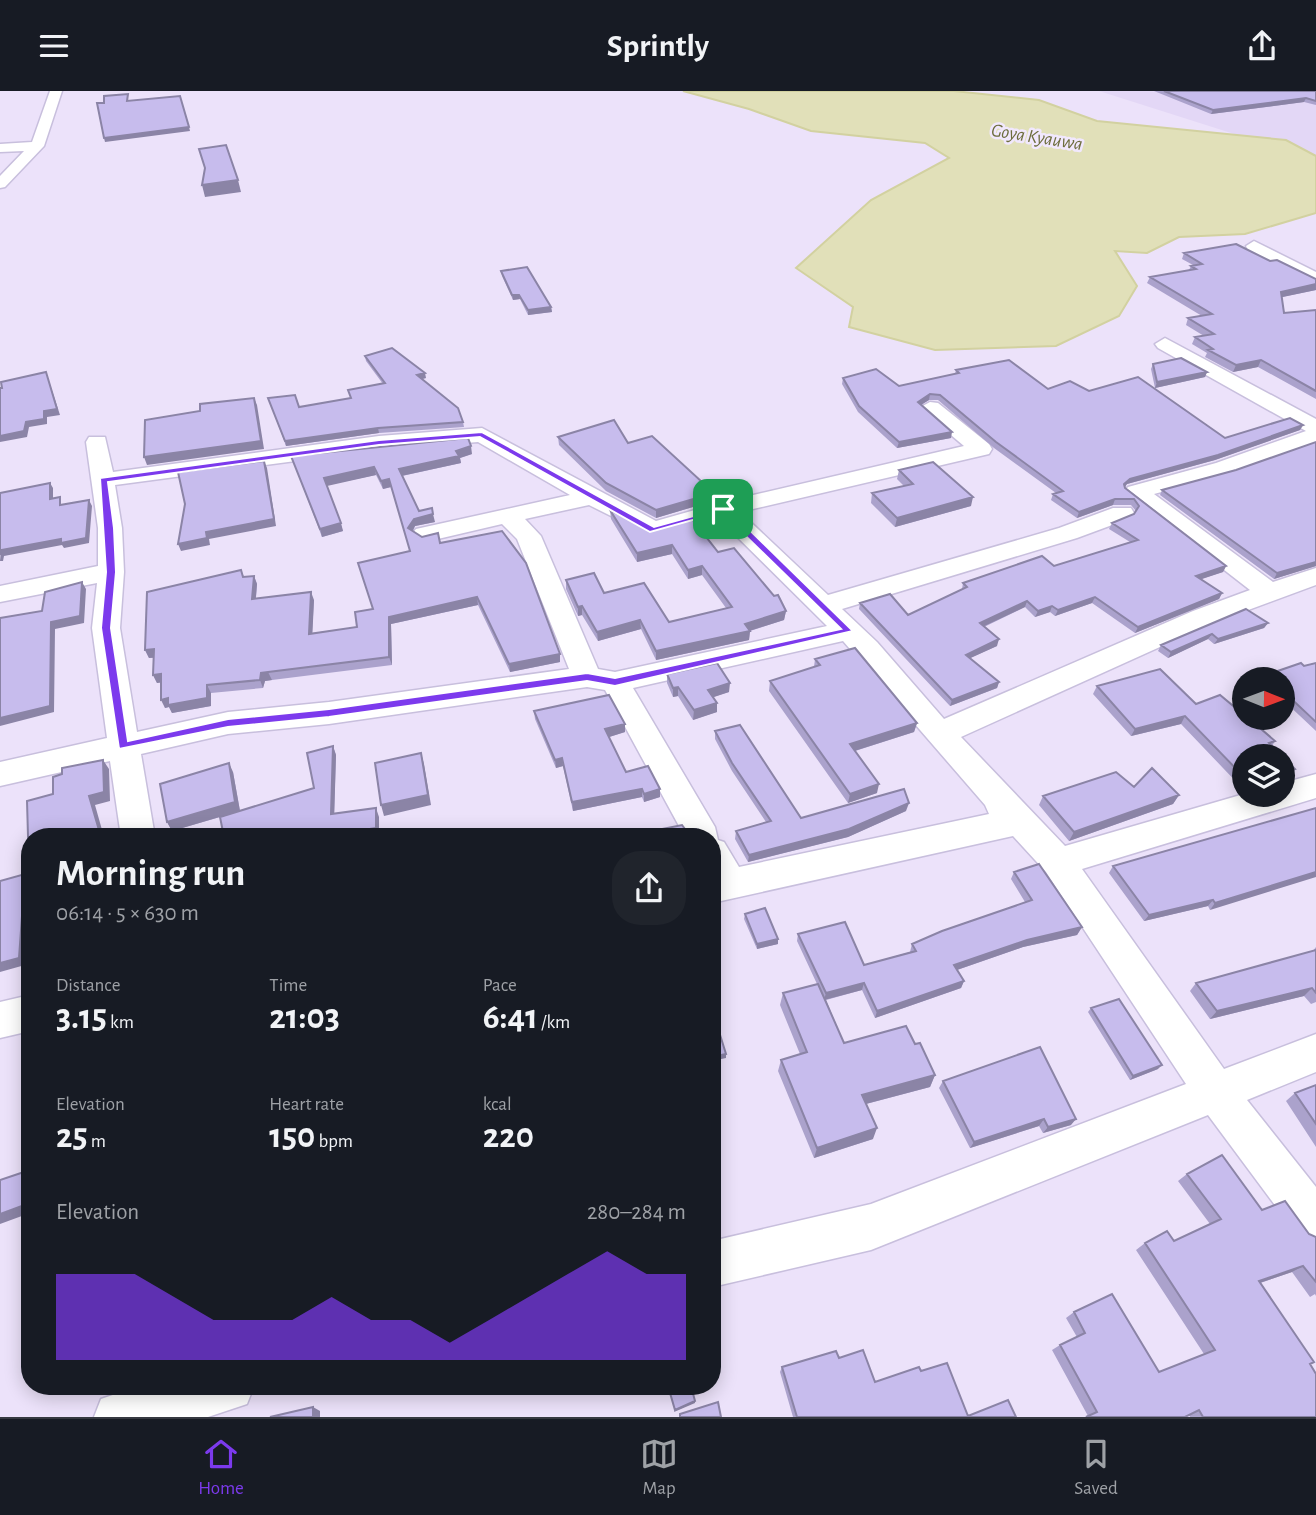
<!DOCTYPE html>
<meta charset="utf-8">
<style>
:root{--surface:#171b24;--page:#20242c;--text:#f1f3f6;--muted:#9ea1a6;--line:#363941;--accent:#7c3aed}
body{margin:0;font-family:"Alegreya Sans",sans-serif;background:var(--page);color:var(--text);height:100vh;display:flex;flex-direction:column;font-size:26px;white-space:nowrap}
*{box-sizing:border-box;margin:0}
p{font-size:23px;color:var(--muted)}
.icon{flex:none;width:38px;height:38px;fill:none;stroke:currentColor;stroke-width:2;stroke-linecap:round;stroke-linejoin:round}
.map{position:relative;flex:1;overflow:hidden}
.details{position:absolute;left:21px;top:737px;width:700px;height:567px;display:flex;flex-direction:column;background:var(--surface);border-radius:28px;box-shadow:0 4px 18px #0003}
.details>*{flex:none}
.needle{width:46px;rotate:91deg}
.tools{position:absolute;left:1232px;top:576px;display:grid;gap:14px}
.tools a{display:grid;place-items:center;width:63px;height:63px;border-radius:50%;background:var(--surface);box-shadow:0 4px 18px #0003;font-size:35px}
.pin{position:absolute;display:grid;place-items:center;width:60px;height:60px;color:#fff;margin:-30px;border-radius:14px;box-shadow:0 4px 10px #0006}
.round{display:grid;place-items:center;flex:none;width:74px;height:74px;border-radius:28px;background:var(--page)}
.summary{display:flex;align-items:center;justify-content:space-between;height:119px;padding:0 35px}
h1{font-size:38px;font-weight:700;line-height:52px}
.stats{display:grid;grid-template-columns:repeat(3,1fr);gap:10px;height:119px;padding:7px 35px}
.stats div{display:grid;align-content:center}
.stats b{font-size:35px;font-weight:700}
.stats small{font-size:19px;font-weight:400}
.stats p{font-size:19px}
.chart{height:196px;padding:14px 35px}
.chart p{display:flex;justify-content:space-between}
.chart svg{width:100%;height:126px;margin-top:7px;fill:var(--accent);opacity:.7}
header{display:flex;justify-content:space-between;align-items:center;height:91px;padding:0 35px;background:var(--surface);font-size:32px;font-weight:700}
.tabs{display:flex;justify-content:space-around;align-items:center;height:98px;border-top:2px solid var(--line);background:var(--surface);font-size:19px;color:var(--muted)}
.tabs a{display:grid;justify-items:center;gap:4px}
.tabs .on{color:var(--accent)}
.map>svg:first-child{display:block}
.residential{fill:#e3d7f6}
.water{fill:#e1e0b9;stroke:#d2d1a0;stroke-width:2}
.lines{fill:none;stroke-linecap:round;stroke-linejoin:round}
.minor-casing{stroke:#c8bfdd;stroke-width:3}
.minor{fill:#fff;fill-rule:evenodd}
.wall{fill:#aba2cc}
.shaded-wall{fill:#8b84a6}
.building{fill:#c7bced;stroke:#8b84a6;stroke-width:2}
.route{fill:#7c3aed;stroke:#fff;stroke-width:2;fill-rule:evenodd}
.labels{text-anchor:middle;stroke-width:5;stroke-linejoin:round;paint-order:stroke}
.far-water-label{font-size:19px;font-style:italic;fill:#6d6d3d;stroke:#f1e8fd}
</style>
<header><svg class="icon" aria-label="menu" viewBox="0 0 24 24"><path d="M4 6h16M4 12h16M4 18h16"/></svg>Sprintly<svg class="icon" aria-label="share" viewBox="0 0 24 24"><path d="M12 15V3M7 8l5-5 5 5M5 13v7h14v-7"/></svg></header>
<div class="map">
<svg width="1316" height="1326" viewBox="0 0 1316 1326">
<rect width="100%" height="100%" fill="#ece2fa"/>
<!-- residential -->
<path class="residential" d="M1099,0h217v69z"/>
<!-- water -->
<path class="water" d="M683,0h271l85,9 58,21 189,19 30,16v57l-71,21 -66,3 -32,16 -32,-2 22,35 -18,30 -63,30 -121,4 -86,-23 4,-20 -57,-39 75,-68 78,-42 -24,-15 -114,-12 -62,-22z"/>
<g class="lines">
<defs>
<path id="minor" d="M50,0h12l-18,55 -39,41 -5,1v-12l24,-25 -24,1v-8l32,-2z
M1254,150l62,31v12l-68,-34 -2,-4z
M1165,247l151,81v24l-84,30 -78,21 119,88 43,-14v17l-103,38 -252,114 104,109 179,-52 39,1v-12l33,-9v24l-234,71 142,200 92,-35v38l-69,28 69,87v59l-16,-7 -92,-124 -337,135 -159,37v-46l159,-37 315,-120 -140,-212 -33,-36 -301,67v-66h-27l-80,-147 -18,-3 -258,37 -101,10 -87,20 14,83h-34l-11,-76 -110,25v-24l107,-24 -15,-110 5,-45 -97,19v-16l98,-20v-38l-12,-86 3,-5h16l8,35 266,-36 103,-8 174,93 67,-19 241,-56 -45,-38 11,-6 8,1 51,41 3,5 -3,5 -249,58 88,83 231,-67 54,-20h18l3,5 -3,5 -54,20 -235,71 35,33 67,77 249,-108 57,-21 -126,-98 4,-5 88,-24 90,-32 -148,-83 -3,-4zM478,351l92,53 -154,34 -4,5 4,5 9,3 77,-18 15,15 52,130 -240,33 -101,10 -91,20 -17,-104 4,-56 -2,-44 -7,-43 264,-35zM589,414l64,32 65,-19 109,108 -212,46 -17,-3 -57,-133 -16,-17zM843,550l142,164 4,9 -250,53 -15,-25 -6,-2 -3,-13 -82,-139z
M30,904v36l-30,7v-36z
M139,1295h115l-7,18 -39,13h-114l7,-18z"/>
</defs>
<!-- minor casing -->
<use href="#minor" class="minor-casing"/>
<!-- minor -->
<use href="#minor" class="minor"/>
</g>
<!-- wall -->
<path class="wall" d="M1154,0h162v14l-12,-3 -93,12z
M1184,162l86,8 46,18v11l-34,7 2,16 32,-3v89l-58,-32 -25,5 -28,-15 2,-4 -15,-9 3,-7 9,-1 -18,-11 2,-7 14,-2 -55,-33 3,-6 39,-7 2,-4 2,-1 -11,-6z
M501,180l50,36 1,5 -24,3 -8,-16 -7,1 -11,-24z
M365,265l61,22 -4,1 41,43 1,5 -85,6 -93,13 -18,-48 31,9 52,-9 32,-14 -17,-23z
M1153,273l54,8 -2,5 -50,11 -4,-19z
M956,279l92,19 41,2 136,47 78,-13 -3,5 -85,30 -88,24 -2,3 101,79 -3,6 -22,7 21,14 -3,6 -84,34 -43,-30 -37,13 -5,-4 -15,5 -10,-10 -41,20 13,19 -27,12 29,24 -2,6 -47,18 -91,-97 1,-6 48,12 54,-26 1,-6 91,-17 76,-24 -21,-13 3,-6 22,-9 2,-3 -5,-6h-18l-36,13 -26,-18 2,-6 3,-1 -62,-45 -56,-48h-9l-8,5 30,33 -54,10 -39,-36 -16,-28 1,-6 56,8 56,-12z
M558,346l70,6 85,58 -57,17 -50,-27 -47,-46z
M472,363l-12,4 1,5 -59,13 17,35 16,11 -20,4 -2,5 9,6 18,6 120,119 -50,10 -32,-67 -87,19 1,41 -120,15 -7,1 -2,7 -52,5v13l-39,7 -3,-6 -4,1 -4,-26 -4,1 -4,-8v-17h-4l-4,-8 96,-80 3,7 10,-1 3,8 -1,14 58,2 -2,33 45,-6 16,-18 37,-58 -19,-64 -8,2 -7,-14 -49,10 16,46 -21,6 -31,-81z
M899,379l72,36 -76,21 -24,-24 1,-10 32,-7 -7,-7z
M1236,379l80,96 -42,13 -114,-84 2,-5z
M610,419l42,20 66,22 68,59 -2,9 -34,11 -1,9 -93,20 -15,-31 -43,12 -16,-26 -4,1 -12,-27v-9l38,13 65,29 57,-14 -24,-33 -14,4 -16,-25 -35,8 -26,-43z
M1246,518l22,14 -4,5 -50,16 -6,-5 -40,19 -10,-7 3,-6z
M815,568l102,64 -3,9 -59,19 22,42 -29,10 -79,-112 1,-10 44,-14z
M1316,572v68l-33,-31v-21h-20l3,-4z
M667,583l62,18 -16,5 4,6v9l-24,8 -15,-24 -5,1 -6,-14z
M1097,595l99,18 79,37 -3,5 -28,10v34l-63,-66 -50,12 -38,-42z
M534,620l91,13v8l-16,5 17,35 34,25 -16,5 -2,-5 -69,14 -10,-45 -7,2 -21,-49z
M715,640l86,87 105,-7 -58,26 -100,25 -13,-23 1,-8 30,-9 -34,-51 -17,-32z
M333,655l3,9 -2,59 45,3v20h-155l-4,-20 -48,14 -5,-9 66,-50 7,39 74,-23z
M1179,704l-6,9 -104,37 -30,-36 4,-9z
M1316,717l-106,102 -2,-4 -64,15 -35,-48 4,-7z
M1014,781l68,55 -5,8 -54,12 -66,23 7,11 -3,7 -86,30 -13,-28 -36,10 18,43 71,1 20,31 -5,12 -64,17 7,35 -59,19 -36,-87 3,-11 19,-6 -20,-49 3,-12 34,-9 -20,-43 1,-7 66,31 46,-13 2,-8 113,-42 -14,-23z
M745,823l33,30 -21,5 -13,-30z
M1316,856v55l-5,2 -7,-8 -94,23 -20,-28 6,-8 117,-32z
M1091,917l67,61 -28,11 -42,-68z
M943,990l128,44 -28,8 -4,-7 -69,22 -31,-60z
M1316,994v62l-30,-46 9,-8z
M1187,1083l129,63v59l-1,-2 -5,3 -18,-25 -32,11 50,81 6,53h-126l-1,-2 -101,1 -36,-66 8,-5 17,-8 -11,-19 8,-6 85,60 45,-18 -68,-104 9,-7 29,-2 36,-17 -32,-43z
M839,1267l36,24 46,-11 47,45 48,1h-223l-13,-45 2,-5z"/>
<!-- shaded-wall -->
<path class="shaded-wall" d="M1306,7l-2,4 -93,12 2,-4z
M189,36l1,4 -85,11 -1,-4z
M238,89l3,12 -36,5 -3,-12z
M1316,193v6l-38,8 3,-6z
M512,204h7l1,4 -7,1z
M551,216l1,5 -24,3v-5z
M1261,269l-3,7 -25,5 3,-7z
M46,281l14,43 -13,2v7l-18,3 -2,10 -27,5v-6l26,-14z
M1207,281l-2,5 -50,11 2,-6z
M425,282l1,5 -8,2 -1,-5z
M930,303l-1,6 -13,8 2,-6z
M254,307l3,7 7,44 -117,16 -3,-8z
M1303,334l-3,5 -85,30 -88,24 -5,6 2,-6 6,-5z
M378,337l1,5 -93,13 -1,-5z
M952,341l-1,6 -54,10 2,-6z
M471,355l1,8 -12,4 1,5 -60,13 -2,-7z
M264,370l3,7 9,58 -67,13 1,6 -29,6 -3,-7 28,-12z
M374,376l2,8 -49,11 -3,-8z
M389,388l2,8 -8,2 -2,-8z
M50,392l3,5v17l-3,-6z
M714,402l-1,8 -57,17v-8z
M973,406l-2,9 -76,21 2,-9z
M1115,408l-2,6 -36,13 2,-6z
M89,409l3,6 -3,37 -25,5 -2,-3 -58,11 -1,5h-3l1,-11z
M433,423l2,8 -20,4 -5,10 -2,-8 6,-9z
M341,432l2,8 -21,6 -2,-8z
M672,454v9l-35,8v-9z
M1316,471v4l-42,13 3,-6z
M702,475v9l-14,4v-9z
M1226,475l-3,6 -30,10 3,-6z
M254,485l3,8 -2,23 -3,-8z
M82,491l4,7 -2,34 -29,6 -1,83 -54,14v-8l51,-96z
M311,501l3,8 -2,42 -3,-8z
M1222,502l-3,6 -84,34 3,-6z
M477,506l1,8 -87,19 1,41 -3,-8v-40z
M1095,506l-3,6 -37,13 3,-6z
M1027,510l-2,6 -47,22 2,-6z
M582,515v9l-4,1v-9z
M1052,515l-2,6 -15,5 3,-6z
M786,520l-2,9 -38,12 4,-1 -1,9 -93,20v-9z
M640,529l1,9 -43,12 -1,-9z
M1268,532l-4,5 -50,16 4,-5z
M1212,543l-4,5 -40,19 3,-6z
M999,548l-2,7 -33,15 2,-6z
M154,558l4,8 -9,1 -4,-8z
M560,563v8l-50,10 -1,-8z
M268,581l4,8 -7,1 -2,7 -3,-8 1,-7z
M161,583l4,8 -8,1 -4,-8z
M999,591l-2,6 -47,18 2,-6z
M730,592l-1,9 -21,7v-9z
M207,594l4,8v13l-39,7 -3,-6 -4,1 -4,-8z
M678,596v9l-5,1v-9z
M717,612v9l-24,8 1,-10z
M1185,625l-4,8 -50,12 4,-7z
M917,632l-3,9 -66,21 2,-9z
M625,633v8l-19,6 -1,-9z
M333,655l3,9 -2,68 -3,-9z
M421,662l3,11 7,41 -47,11 -3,-11z
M562,667l1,8 -7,2 -1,-8z
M103,669l6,9 1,32 -15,4 9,32h-3l-12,-41z
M229,672l4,9 7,39 -68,20 -5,-9z
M1295,678l-5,8 -7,2v-6z
M879,693l-2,9 -29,10 2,-9z
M642,698v8l-69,14 -1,-9z
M660,698v8l-16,5v-8z
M1179,704l-6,9 -104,37 5,-9z
M909,712l-3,8 -58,26 -100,25 1,-7z
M376,717l3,9v20l-3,-9z
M1316,781v5l-106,33 5,-7z
M25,783l5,5v20l-5,66 -25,7v-9z
M1213,809l-5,6 -64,15 5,-6z
M1082,836l-5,8 -54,12 -72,25 3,-7 73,-25z
M778,848v5l-21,5v-5z
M964,890l-3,7 -86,30 2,-7z
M864,892l-2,7 -38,10 2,-7z
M1312,897l-8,8 -94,23 7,-8z
M726,963v4l-14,3v-4z
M1162,974l-4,4 -28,11 3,-4z
M935,984l-5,12 -72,19 4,-11z
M1044,1028l-5,7 -69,22 4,-6z
M1076,1028l-5,6 -28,8 5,-6z
M877,1037l-4,11 -59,19 3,-10z
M30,1112v10l-30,11v-10z
M1303,1175l-11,6 -44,15 11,-6z
M695,1310v2l-21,9 1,-2z
M313,1316l7,4v6h-7z"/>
<!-- building -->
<path class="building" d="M1164,0h152v10l-10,-3 -93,12z
M128,3l-1,7 53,-5 9,31 -85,11 -7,-35h7v-7z
M226,54l12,35 -36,5 3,-17 -6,-19z
M1236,153l34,17 7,-1 39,19v5l-35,8 3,21 32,-3v81l-55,-31 -25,5 -28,-15 5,-1 -18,-12 19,-3 -26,-16 24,-4 -62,-37 46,-8 -5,-3 11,-2 -18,-11z
M527,176l24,40 -23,3 -9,-15h-7l-11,-24z
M392,257l33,25 -8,2 41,33 5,14 -85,6 -93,13 -17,-43 27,-3 4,12 52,-9 -3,-8 37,-7 -20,-27z
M1181,267l26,14 -50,10 -4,-18z
M1009,269l39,29 22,-8 19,10 49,-14 87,61 65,-20 13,7 -85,30 -88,24 -6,5 1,4 101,78 -30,10 26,17 -84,34 -43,-30 -37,13 -6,-4 -14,5 -11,-10 -47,22 19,16 -33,16 33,27 -47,18 -92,-97 30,-9 18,21 59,-28 -4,-4 79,-27 12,10 84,-26 -26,-17 22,-9 5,-8 -5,-7h-19l-36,13 -26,-18 10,-3 -67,-49 -56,-47 -10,-1 -12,8 34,30 -53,10 -40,-36 -16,-28 33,-9 23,17 60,-13 -3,-3z
M46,281l11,37 -13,2v8l-18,3 -2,9 -24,5v-48h2l-1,-6z
M254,307l7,43 -117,16 1,-37 55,-9v-7z
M614,329l14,23 24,-7 62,57 -58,17 -50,-27 -48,-46z
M468,347l3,8 -15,5 3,5 -60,13 20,42 13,-3 1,6 -19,5 -6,9 14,9 16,-4 2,10 62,-12 24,32 34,91 -51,10 -32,-67 -88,20v40l-121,15 -7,1 -1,7 -53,5v13l-39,7v-7l-7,2v-26l-8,1 1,-26 -9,1 2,-58 94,-22 2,7 11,-1 -2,23 59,-7 -2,42 48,-7 -2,-15 18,-3 -15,-46 52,-12 -21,-72 -8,2 -7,-14 -50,11 17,45 -21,6 -29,-73z
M1316,351v120l-39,11 -115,-83 74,-20z
M264,370l10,58 -68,13 1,6 -29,6 7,-40 -7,-32z
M933,371l40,35 -76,21 -25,-25 41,-9 -14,-14z
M50,392v16l10,-2v8l29,-5 -3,38 -25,5v-4l-60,11 -1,5v-62z
M610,419l42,20 40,-11 26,33 16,-4 40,48 4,-1 8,16 -41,13 5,7 -94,20 -16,-31 -43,12 -15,-26 -4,1 -12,-27 28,-7 10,20 40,-10 25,39 63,-15 -30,-41 -14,4 -16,-25 -35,8z
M82,491l-2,34 -29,6 -1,84 -50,12v-100l42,-7 3,-19z
M1246,518l22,14 -50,16 -6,-5 -41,18 -10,-7z
M855,557l62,75 -67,21 29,40 -29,10 -80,-113 50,-16 -5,-6z
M717,572l13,20 -22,7 9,13 -23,7 -16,-23 -5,1 -6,-14z
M1301,572l3,3 12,-3v59l-33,-31v-12h-14l-3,-4z
M1160,578l36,35 24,-9 24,20v2h3l28,24 -6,2 13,13h-38v21l-59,-61 -50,13 -38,-43z
M609,604l16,29 -20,5 21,43 22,-6 12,23 -16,5 -2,-5 -70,13 -10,-44 -7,2 -21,-49z
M740,634l61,93 103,-29 5,14 -60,26 -100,26 -13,-24 35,-10 -39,-58 -17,-32z
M333,655l-2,68 45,-6v20l-40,6v3h-112l-4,-20 94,-29 -7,-35z
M421,662l7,42 -47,10 -6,-42z
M1283,666l12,12 -12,4z
M103,669l1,32 -15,4 12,41h-71l-1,34 -2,-70 26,-7v-17l9,-3v-6z
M229,672l6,39 -68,20 -7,-38z
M1152,677l27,27 -105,37 -31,-36 73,-24 18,15z
M1316,717v64l-101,31 -2,-3 -64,15 -36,-49z
M682,734l3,4h11l3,8h-35l-2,-8z
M1039,773l43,63 -55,13 -73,25 10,16 -87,30 -13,-28 -38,10 -28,-59 47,-12 19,43 52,-14 -4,-7 30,-13 90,-31 -18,-28z
M25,783l-6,84 -19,5v-82z
M765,817l13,31 -21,5 -12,-30z
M1316,859v43l-4,-5 -95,23 -21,-28z
M818,893l26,59 62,-17 9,18 5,-1 15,32 -73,20 15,33 -60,20 -36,-88 26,-8 -24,-59z
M1119,908l43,66 -29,11 -42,-68z
M716,931l10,32 -14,3v-34z
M1040,956l36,72 -28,8 -4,-8 -70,23 -31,-61z
M1316,994v39l-21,-31z
M1222,1064l40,55 23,-9 24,33 7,3v45l-13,-16 -44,15 55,81 -4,2 6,10v43h-113l-4,-7 -14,7h-99l11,-5 -37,-67 25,-12 -11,-21 38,-18 47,78 56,-22 -70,-107 22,-12 7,10 47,-22 -34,-45z
M30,1079v33l-30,11v-34z
M30,1134v68l-2,1z
M863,1259l12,32 44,-15 2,4 26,-8 21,53 40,-16 8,17h-219l-15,-50 54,-16 3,7z
M668,1295h23l4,15 -20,9z
M718,1311l3,15h-41v-3z
M313,1316v10h-43z"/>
<!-- route -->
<path class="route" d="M482,341l172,95 72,-20 127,124 -238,55 -28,-5 -258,36 -101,10 -109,22 -18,-121 5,-56 -6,-94 279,-38zM480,346l170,95 71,-20 120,117 -226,49 -28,-5 -258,36 -101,10 -100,22 -17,-113 5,-56 -2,-44 -6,-46 271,-37z"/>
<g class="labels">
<!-- far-water labels -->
<g class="far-water-label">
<text transform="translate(1037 45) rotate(9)" y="7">Goya Kyauwa</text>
</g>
</g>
</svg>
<div class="tools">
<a><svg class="needle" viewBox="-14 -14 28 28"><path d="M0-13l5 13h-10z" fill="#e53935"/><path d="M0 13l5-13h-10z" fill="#9ea1a6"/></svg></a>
<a><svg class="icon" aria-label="layers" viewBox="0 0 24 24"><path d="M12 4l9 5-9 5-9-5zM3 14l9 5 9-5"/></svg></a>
</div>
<div class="pin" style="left:723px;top:418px;background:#1e9e55"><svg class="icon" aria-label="arrive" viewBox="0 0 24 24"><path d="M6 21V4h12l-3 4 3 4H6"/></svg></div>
<section class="details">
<div class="summary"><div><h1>Morning run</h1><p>06:14 · 5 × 630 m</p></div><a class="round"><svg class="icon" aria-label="share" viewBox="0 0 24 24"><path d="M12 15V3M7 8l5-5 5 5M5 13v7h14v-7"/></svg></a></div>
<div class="stats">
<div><p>Distance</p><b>3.15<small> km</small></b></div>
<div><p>Time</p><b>21:03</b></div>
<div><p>Pace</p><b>6:41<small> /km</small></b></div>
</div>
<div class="stats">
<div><p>Elevation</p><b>25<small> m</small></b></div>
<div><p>Heart rate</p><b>150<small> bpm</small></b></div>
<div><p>kcal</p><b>220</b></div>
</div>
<div class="chart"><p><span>Elevation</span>280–284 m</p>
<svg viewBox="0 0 160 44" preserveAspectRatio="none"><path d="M0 44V14L10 14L20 14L30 22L40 30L50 30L60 30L70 22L80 30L90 30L100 38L110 30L120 22L130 14L140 6L150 14L160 14V44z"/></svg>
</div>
</section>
</div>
<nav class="tabs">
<a class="on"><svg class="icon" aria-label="home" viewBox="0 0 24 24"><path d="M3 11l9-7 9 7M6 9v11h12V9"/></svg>Home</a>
<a><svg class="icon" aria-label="map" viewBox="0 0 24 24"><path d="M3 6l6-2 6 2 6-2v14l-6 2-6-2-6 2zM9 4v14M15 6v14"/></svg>Map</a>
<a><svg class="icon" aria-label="saved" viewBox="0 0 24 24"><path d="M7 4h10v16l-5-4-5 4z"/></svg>Saved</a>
</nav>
